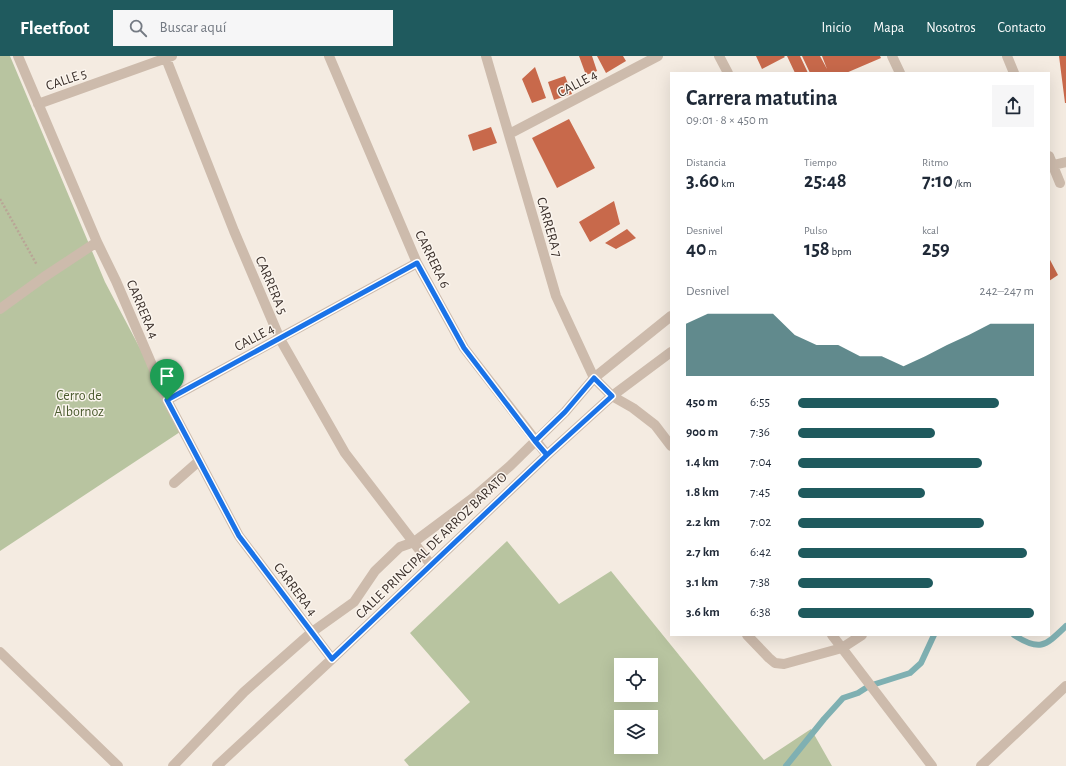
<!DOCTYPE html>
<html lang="es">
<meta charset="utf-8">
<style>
:root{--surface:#fff;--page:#f6f6f7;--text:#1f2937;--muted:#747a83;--accent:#1f5a5e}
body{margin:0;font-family:"Alegreya Sans",sans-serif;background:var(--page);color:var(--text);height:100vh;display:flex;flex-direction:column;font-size:15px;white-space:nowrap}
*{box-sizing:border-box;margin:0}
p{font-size:13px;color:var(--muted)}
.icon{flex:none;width:22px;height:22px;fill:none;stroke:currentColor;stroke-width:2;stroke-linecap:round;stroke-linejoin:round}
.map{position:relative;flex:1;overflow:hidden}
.details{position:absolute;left:670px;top:16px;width:380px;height:564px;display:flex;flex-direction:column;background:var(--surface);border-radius:0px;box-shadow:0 4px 16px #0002}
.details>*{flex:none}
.controls{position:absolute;left:614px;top:602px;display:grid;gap:8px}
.controls a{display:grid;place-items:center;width:44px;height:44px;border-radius:0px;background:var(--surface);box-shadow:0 4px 16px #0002;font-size:20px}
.pin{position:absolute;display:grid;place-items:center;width:34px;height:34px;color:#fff;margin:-41px -17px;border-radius:50% 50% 50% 0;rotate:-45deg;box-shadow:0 0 4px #0007}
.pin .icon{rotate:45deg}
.round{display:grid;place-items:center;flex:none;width:42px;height:42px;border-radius:0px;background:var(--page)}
.headline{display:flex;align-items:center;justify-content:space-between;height:68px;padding:0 16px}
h1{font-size:22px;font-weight:700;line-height:30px}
.metrics{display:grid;grid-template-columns:repeat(3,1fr);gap:6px;height:68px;padding:4px 16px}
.metrics div{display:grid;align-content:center}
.metrics b{font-size:20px;font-weight:700}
.metrics small{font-size:11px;font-weight:400}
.metrics p{font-size:11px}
.chart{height:112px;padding:8px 16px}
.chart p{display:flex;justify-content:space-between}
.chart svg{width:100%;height:72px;margin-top:4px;fill:var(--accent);opacity:.7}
ul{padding:0 16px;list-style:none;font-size:13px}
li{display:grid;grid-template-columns:64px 48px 1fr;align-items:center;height:30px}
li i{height:10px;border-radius:5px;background:var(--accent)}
header{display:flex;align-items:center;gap:24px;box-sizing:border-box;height:56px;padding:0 20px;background:var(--accent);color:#fff}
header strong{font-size:19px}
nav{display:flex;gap:22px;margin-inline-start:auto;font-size:14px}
.search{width:280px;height:36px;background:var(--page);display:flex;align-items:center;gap:10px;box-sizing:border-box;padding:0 14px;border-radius:0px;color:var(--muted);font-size:15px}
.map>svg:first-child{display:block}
.green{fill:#b8c4a0;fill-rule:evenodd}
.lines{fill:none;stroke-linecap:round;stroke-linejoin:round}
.stream{stroke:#7fb0b2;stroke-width:6}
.building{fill:#c8694b}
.path{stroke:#b9a596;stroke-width:2.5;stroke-dasharray:2 2;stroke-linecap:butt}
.minor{stroke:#cdbbac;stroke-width:10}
.route-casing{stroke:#fff;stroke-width:8}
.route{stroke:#1a73e8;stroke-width:5}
.labels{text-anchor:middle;stroke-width:3;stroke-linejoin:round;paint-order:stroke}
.street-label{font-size:14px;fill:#3b302b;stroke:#fbf5ee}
.park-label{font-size:14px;fill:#4a5a2e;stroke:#fbf5ee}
</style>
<header>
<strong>Fleetfoot</strong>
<div class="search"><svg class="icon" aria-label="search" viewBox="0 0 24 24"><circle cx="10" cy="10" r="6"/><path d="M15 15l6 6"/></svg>Buscar aquí</div>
<nav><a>Inicio</a><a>Mapa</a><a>Nosotros</a><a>Contacto</a></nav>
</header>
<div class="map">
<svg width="1066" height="710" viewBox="0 0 1066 710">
<rect width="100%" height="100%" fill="#f4ebe1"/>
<!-- green -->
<path class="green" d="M0,0h10l95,226 78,148 -183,121z
M507,485l52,63 52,-33 153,189 47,-31 21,37h-423l-5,-6 66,-58 -60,-69zM621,609h30v30h-30zM621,661h30v30h-30z"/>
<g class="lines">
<!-- stream -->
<path class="stream" d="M1014,579c26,17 31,11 52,-9
M786,710l38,-47 19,-21 15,-5 11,-7 41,-13 11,-10 13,-28"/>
</g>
<!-- building -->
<path class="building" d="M579,0h13l5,15 -11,4z
M597,0h26l3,5 -20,12z
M756,0h28l1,1 -23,12z
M787,0h13l8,17h-13z
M802,0h18l7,13 -5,-13h58l1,2 -35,15h-36z
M1059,0h7v47h-1z
M535,11l11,31 -14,5 -10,-24z
M565,20l7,18 -18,6 -6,-18z
M569,63l26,49 -38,20 -25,-50z
M491,71l6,16 -24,8 -5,-16z
M614,145l6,23 -30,18 -11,-20z
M627,173l9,9 -20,11 -11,-6z
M1049,202l9,17 -9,6z"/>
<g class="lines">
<!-- path -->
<path class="path" d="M0,143l37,66"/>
<!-- minor -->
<path class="minor" d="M18,0l79,186 19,39 51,119 72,136 93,123
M165,0l69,175 46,108 65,114 86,112
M329,0l88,207 47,85 83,107
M486,0l70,240 38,82 18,18 21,12 22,17 16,21
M719,0l9,17
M892,0l8,17
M1007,0l7,17
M38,48l134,-48
M509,78l149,-78
M1049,100l11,27
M1049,110l17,-4
M0,253l44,-32 53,-35
M167,344l250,-137
M174,427l25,-22
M747,579l22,23 6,5 9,1 58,-16 20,-13
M832,579l100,131
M0,596l118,114
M173,710l71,-74 68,-60 42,-30 21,-31 25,-24 14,-5 59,-44 37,-32 55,-54 29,-34 77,-62
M217,710l115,-107 215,-204 65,-59 59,-44
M981,710l85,-80"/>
</g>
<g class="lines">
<defs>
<path id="route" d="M167,344l72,136 93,123 215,-204 -12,-14 30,-29 29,-34 18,18 -65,59 -12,-14 -71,-93 -47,-85 -250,137"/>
</defs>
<!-- route casing -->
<use href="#route" class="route-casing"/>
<!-- route -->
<use href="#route" class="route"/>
</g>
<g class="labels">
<!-- street labels -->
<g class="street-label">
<text transform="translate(66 23) rotate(-19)" y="5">CALLE 5</text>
<text transform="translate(577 27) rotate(-28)" y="5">CALLE 4</text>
<text transform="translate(550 171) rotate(74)" y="5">CARRERA 7</text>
<text transform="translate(433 203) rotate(64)" y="5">CARRERA 6</text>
<text transform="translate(272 229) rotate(67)" y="5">CARRERA 5</text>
<text transform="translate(143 253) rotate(67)" y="5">CARRERA 4</text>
<text transform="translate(254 281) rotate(-28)" y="5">CALLE 4</text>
<text transform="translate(431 489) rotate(-44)" y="5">CALLE PRINCIPAL DE ARROZ BARATO</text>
<text transform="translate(296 533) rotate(53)" y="5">CARRERA 4</text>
</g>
<!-- park labels -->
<g class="park-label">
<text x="79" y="344">Cerro de<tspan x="79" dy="16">Albornoz</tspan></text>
</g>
</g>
</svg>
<div class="controls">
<a><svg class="icon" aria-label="locate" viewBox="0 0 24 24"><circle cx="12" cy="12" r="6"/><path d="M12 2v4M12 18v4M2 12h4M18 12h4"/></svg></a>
<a><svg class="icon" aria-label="layers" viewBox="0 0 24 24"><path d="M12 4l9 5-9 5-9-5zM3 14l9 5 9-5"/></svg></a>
</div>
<div class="pin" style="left:167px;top:344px;background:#1e9e55"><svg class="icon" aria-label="arrive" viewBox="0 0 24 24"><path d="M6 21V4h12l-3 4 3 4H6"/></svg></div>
<section class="details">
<div class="headline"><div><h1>Carrera matutina</h1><p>09:01 · 8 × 450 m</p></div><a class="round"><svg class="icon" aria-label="share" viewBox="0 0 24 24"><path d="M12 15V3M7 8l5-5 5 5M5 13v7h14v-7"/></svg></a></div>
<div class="metrics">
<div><p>Distancia</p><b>3.60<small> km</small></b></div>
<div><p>Tiempo</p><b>25:48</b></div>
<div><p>Ritmo</p><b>7:10<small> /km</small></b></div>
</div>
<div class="metrics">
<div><p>Desnivel</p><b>40<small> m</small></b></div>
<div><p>Pulso</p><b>158<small> bpm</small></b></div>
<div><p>kcal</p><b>259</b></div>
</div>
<div class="chart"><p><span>Desnivel</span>242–247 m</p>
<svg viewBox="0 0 160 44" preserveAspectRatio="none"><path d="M0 44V12L10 6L20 6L30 6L40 6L50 19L60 25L70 25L80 32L90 32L100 38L110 32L120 25L130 19L140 12L150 12L160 12V44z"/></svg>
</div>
<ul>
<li><b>450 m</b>6:55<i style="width:85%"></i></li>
<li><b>900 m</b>7:36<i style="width:58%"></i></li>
<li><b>1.4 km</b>7:04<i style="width:78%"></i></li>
<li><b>1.8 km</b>7:45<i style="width:54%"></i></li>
<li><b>2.2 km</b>7:02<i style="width:79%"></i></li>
<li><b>2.7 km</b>6:42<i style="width:97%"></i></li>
<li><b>3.1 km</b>7:38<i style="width:57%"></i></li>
<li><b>3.6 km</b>6:38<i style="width:100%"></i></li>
</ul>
</section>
</div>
